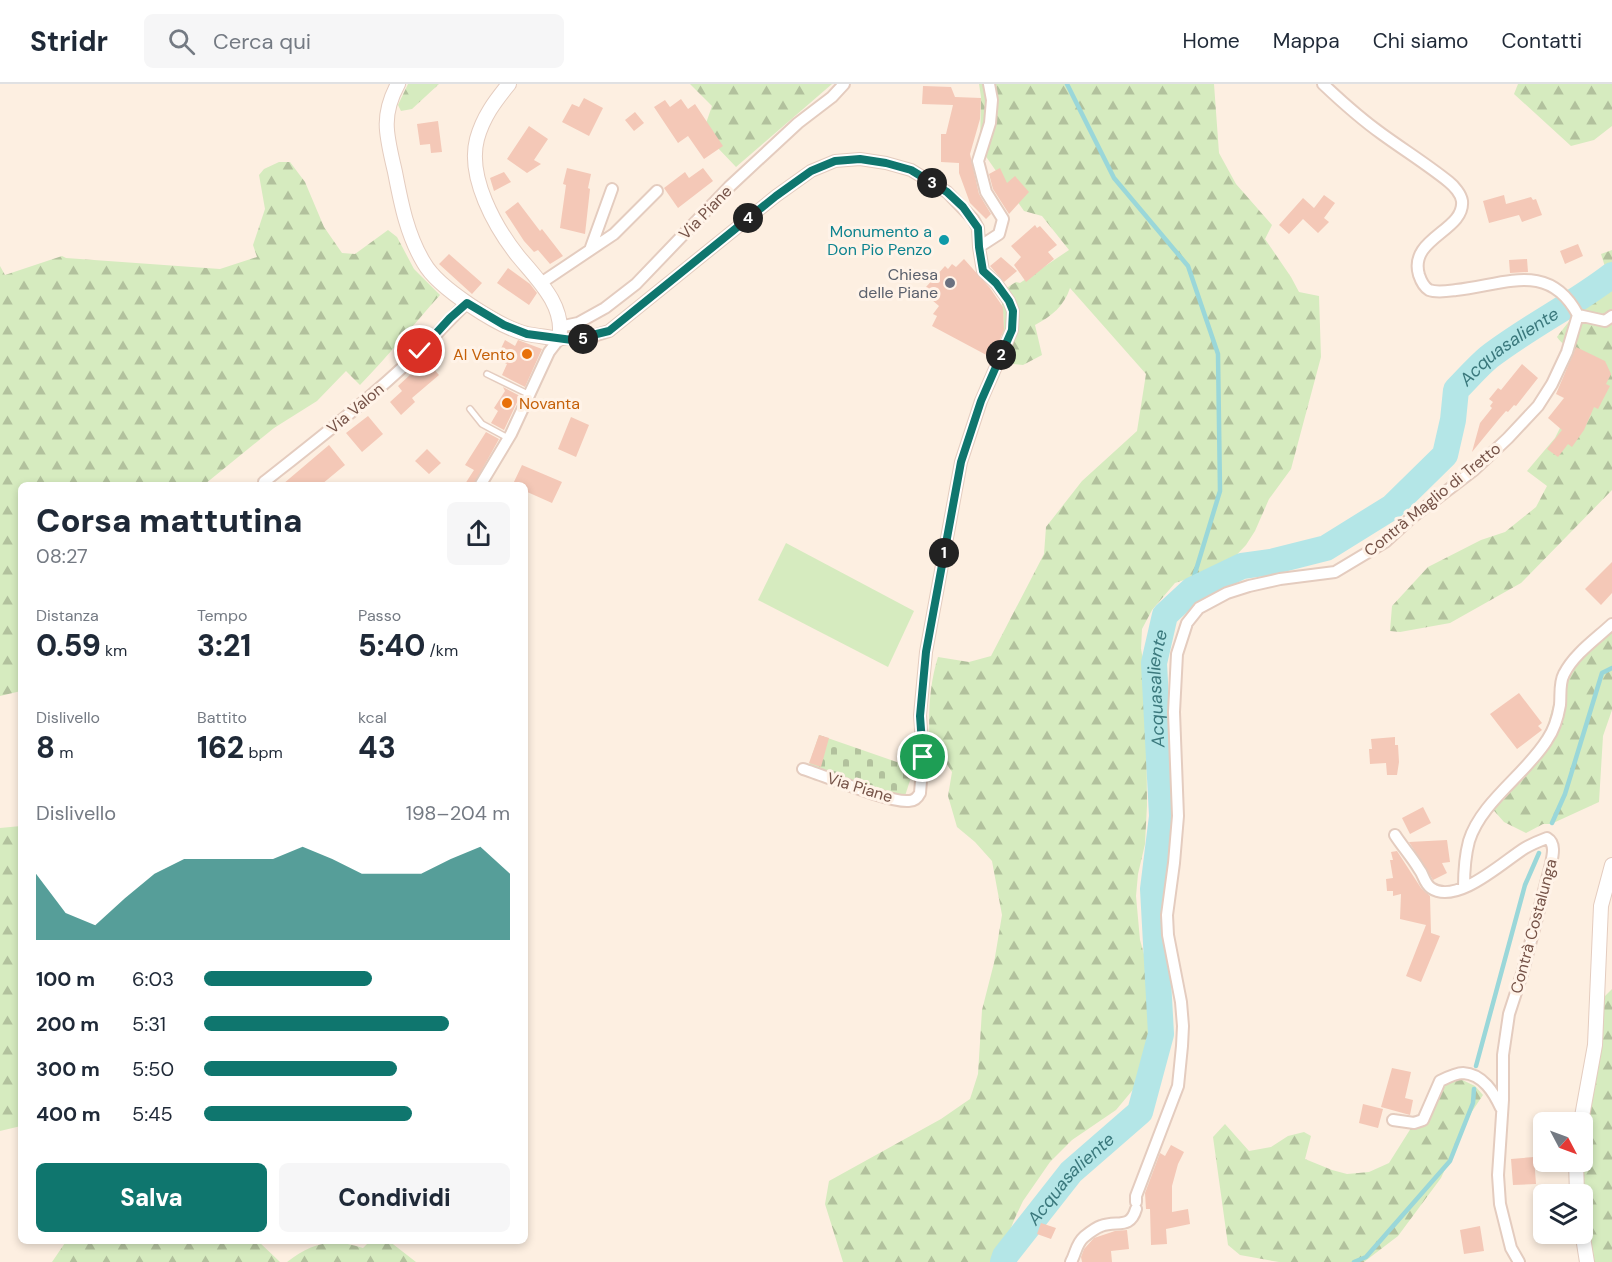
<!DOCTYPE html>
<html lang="it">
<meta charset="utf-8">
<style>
:root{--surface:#fff;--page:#f6f6f7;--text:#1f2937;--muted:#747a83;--line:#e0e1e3;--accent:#0f766e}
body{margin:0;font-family:"DM Sans",sans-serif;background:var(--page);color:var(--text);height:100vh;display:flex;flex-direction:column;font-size:22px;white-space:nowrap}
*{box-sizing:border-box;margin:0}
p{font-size:20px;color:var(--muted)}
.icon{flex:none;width:33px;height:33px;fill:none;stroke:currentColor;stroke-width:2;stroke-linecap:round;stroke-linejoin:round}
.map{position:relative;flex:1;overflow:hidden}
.panel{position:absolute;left:18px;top:398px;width:510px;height:762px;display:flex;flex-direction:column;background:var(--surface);border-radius:9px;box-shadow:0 3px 9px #0003}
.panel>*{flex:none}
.needle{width:39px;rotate:131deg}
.tools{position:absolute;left:1533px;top:1028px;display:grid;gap:12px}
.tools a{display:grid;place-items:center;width:60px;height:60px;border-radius:9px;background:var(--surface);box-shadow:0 3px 9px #0003;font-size:30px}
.pin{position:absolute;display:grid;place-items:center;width:51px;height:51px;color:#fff;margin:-26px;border:3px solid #fff;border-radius:50%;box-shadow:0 2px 6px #0007}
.km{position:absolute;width:30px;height:30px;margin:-15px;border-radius:50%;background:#222;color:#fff;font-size:16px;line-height:30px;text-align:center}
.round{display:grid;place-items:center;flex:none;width:63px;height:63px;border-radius:9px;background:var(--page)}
.headline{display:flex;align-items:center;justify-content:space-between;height:102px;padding:0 18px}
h1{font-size:33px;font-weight:800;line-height:45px}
.stats{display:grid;grid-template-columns:repeat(3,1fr);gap:9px;height:102px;padding:6px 18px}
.stats div{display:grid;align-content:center}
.stats b{font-size:30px;font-weight:800}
.stats small{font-size:16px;font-weight:400}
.stats p{font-size:16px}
.chart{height:168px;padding:12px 18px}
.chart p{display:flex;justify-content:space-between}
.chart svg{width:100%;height:108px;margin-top:6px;fill:var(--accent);opacity:.7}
.primary-button{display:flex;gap:12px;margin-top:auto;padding:12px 18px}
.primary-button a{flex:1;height:69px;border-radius:9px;background:var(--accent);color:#fff;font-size:24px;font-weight:800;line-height:69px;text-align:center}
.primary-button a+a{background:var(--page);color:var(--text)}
ul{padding:0 18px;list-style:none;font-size:20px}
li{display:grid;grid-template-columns:96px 72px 1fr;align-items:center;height:45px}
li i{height:15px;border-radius:8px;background:var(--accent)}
header{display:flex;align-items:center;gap:36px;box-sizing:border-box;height:84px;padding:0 30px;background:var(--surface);border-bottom:2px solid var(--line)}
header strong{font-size:28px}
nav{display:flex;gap:33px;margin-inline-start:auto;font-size:21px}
.search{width:420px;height:54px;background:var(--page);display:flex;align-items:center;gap:15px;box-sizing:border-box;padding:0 21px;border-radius:9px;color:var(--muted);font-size:22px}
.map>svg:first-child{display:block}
.forest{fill:url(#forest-firs)}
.cemetery{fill:url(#cemetery-stones)}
.garden{fill:#d6ebbf}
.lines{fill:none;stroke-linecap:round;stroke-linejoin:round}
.stream{stroke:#9ad7d9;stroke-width:4.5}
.river{stroke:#b4e6e7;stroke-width:26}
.building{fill:#f4c8b7}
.service-casing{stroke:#e4ccbf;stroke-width:8}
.minor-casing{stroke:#e4ccbf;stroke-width:14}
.tertiary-casing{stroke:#e4ccbf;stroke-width:16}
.service{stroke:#fff;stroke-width:5}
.minor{stroke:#fff;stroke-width:10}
.tertiary{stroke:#fff;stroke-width:14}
.route-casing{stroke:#fff;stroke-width:12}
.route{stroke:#0f766e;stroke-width:8}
.culture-dot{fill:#0f9aa8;stroke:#fff3e8;stroke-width:2}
.worship-dot{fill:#6b7280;stroke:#fff3e8;stroke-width:2}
.food-dot{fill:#e8710a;stroke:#fff3e8;stroke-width:2}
.labels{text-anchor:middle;stroke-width:6;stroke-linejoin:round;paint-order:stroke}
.street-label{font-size:16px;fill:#755247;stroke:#fff3e8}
.culture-label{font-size:16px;fill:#0d838f;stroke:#fff3e8;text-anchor:end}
.worship-label{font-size:16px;fill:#5b616d;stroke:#fff3e8;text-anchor:end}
.food-label{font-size:16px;fill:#c56008;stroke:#fff3e8;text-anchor:end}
.water-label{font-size:18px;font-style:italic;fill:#3a787c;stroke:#fff3e8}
</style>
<header>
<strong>Stridr</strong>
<div class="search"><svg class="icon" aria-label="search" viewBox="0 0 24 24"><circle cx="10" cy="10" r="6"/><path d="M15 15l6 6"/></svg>Cerca qui</div>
<nav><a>Home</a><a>Mappa</a><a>Chi siamo</a><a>Contatti</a></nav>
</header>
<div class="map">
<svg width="1612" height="1178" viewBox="0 0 1612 1178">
<defs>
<pattern id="forest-firs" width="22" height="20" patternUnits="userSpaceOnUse" patternTransform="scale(1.5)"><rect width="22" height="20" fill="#d6ebbf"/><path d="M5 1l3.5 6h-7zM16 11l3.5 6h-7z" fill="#b2c19d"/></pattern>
<pattern id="cemetery-stones" width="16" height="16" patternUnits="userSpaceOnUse" patternTransform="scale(1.5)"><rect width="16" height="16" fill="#d6ebbf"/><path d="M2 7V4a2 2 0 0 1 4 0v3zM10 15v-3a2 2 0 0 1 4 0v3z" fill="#b2c19d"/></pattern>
</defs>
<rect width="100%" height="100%" fill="#fdefe1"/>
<!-- forest -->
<path class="forest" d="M408,0h31l-27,25 -11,2 -3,-6z
M690,0h142l-96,83 -20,-21 -12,-17 8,-23z
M979,0h235l5,69 17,31 36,41 -7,14 26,38 8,15 20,4 2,61 -30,112 -22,30 -14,32 -9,14 -20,21 -51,17 -23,27 -10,19 -1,20 4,21 1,23 1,112 -2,39 -7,30 -2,22 4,44 12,42 2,45 -7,40 -11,19 -20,24 -44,30 -22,22 -27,39 -9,19 -16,42h-155l-18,-58 4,-23 112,-62 29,-20 8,-25 4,-64 12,-47 8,-48 -10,-54 -17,-19 -18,-15 -9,-31 4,-24 -10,-15 -12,-10c-2,-30 -1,-62 8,-90l31,5 22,-6 53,-102 2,-27 36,-46 55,-50 9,-57 -76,-86c-6,18 -18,28 -35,37l7,30 -19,10 -28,-3c9,-30 11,-39 5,-70l16,-10 4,1 49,-33 -27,-34 -18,-5 -44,-63 1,-51z
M1518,0h94v42l-18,14 -23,6 -57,-52z
M279,78h11l15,20 19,45 18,26 13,1 33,-24 9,7 17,32 26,26c-27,30 -52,61 -80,90l-14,-14 -29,30 -43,27 -69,56h-184v207l-21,5v-430l5,9 57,-19 4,2 154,11 37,-12 -4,-12 12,-36 -6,-34 5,-6z
M1612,166v240l-91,93 -71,40 -50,9 -10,-1 2,-25 36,-39 53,-27 24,-8 31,-25 11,-21 -20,-15 28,-33 16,-32 3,-52c-4,-7 -12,-9 -17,-17 9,-12 17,-23 29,-32 5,-4 12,-6 16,-10 10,-11 3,-28 -1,-41z
M1612,538v88l-9,26 -4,66 -48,22h-8l-17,9 -22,-11 -15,-17 39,-41 17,-29 16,-59z
M21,742v300l-21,5v-303z
M1612,905v273h-21l-8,-65v-73l17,-123z
M1456,993l19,9 8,9 -12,18 -30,65 -43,58 -34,26h-85l-39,-7 -12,-10 -15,-108 12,-13 24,27 22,-4 17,-11 16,-4 7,4 -6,23 27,11 15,4 22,-2 20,-9 46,-73z
M67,1156l191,1 22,21h-228z
M370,1157h19l27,21h-129c26,-20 45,-24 76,-14z"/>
<!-- cemetery -->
<path class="cemetery" d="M819,651l95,33 -10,31 -96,-31z"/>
<!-- garden -->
<path class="garden" d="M786,459l128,68 -26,56 -130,-67z"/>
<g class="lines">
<!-- stream -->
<path class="stream" d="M1067,0l47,94 74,88 30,88 2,137 -31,102
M1552,739l13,-29 37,-121 10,-5
M1476,982l49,-181 14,-32
M1354,1178l12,-5 84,-96 23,-58 1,-14"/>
<!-- river -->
<path class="river" id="s1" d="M1003,1178l2,-6 66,-84 69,-60 21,-78 -8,-145 9,-73 -8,-153 11,-48 27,-25 50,-24 29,-4 55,-14 66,-41 53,-52 8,-35 3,-30c11,-11 21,-23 33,-33 39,-30 84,-52 123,-82"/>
</g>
<!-- building -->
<path class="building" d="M923,2l28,1 4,10 26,1 -1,21 -10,35 9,40 12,20 -5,5 -16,-16 -11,-30v-10l-18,-1v-28h5l7,-29 -31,-1z
M584,14l19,10 -14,28 -27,-14 10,-18 7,3z
M681,15l7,10 7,-5 28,42 -19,13 -16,-23 -10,7 -24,-36 11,-7 5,7z
M635,28l9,11 -10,8 -9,-11z
M438,37l4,31 -11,1 -1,-9 -10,1 -3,-21z
M529,42l19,13 -14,21 7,4 -14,9 -20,-14z
M567,84l24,6 -3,14 2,1 -5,45 -25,-6 6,-43 -3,-1z
M703,84l10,13 -35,27 -14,-20 21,-16 4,6z
M1000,84l7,15 8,-7 14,16 -20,22 -16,-25 -4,-15z
M504,88l7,10 -17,9 -4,-13z
M1324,111l11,8 -11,15 5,4 -11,11 -15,-14 -14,15 -10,-9 24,-27 11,10z
M1504,111l2,9 25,-7 2,3 3,-1 6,16 -20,7 -3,-7 -30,8 -6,-22z
M518,118l22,29 2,-2 21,27 -13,8 -12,-14 -4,2 -10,-11 -19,-29z
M1035,141l2,3 3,-2 17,19 -9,7 6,7 -28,23 -12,-17 7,-8 -10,-11z
M1578,160l5,12 -18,8 -5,-13z
M449,170l33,29 -10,11 -33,-30z
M1001,173l16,14 -13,11 -14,-16z
M964,175l26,29 13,19 1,23 -12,28 -60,-32 5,-10 -4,-2 6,-8 -7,-6v-7l-6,-6 19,-21 3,3 4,-5 4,3z
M1527,175l1,13 -18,1 -1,-13z
M508,184l22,16 7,9 -8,12 -32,-22z
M505,256l10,6 3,-6 24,9 -17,38 -23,-12 5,-11 -11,-5z
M1576,263l29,14 6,13 -5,10 4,2 -12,23 -4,-2 -10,23 -12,17 -4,-3 -10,13 -11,-8 15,-19 -14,-12 16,-20 -8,-4z
M426,276l13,15 -27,23 3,4 -14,13 -11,-13 12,-11 -4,-5z
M1522,280l16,14 -22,28 -2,-1 -6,7 -2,-1 -7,8 -27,33 8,-29 12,-15 -2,-2 3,-4 -4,-3 9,-11 3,2z
M503,303l17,9 -16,34 -13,-7 7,-12 -4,-3 11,-17z
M368,332l15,18 -21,18 -16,-19z
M571,333l18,8 -13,32 -18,-8z
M486,348l13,7 -25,45h-9l9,-14 -9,-5z
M329,361l16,20 -23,19h-39z
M427,365l14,14 -12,11 -14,-13z
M522,381l40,17 -10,21 -27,-12v-7h-12z
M1612,478v31l-11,12 -16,-16z
M1519,609l23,30 -4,3 4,4 -25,19 -27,-35z
M819,651l10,3 -8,29 -12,-4z
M1395,653v8h3l1,17 -2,13h-10l-1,-12 -16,1 -1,-15h3l-1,-10z
M1423,723l8,16 -21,11 -8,-16z
M1447,756l3,22 -8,1 5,10 -14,7 -24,-38z
M1397,767l24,37 9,8 1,37 9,3 -19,46 -15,-6 20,-51 -26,-6 1,-25 -8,2v-5h-6l-1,-12 7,-1 -3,-18h3l-2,-8z
M1392,984l19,4 -6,26 8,2 -3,15 -29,-8z
M1363,1020l20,5 -5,19 -19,-5z
M1171,1061l13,7 -6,12 -6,22v26l16,-3 2,15 -24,5 1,15 -16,1 -1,-36h-4l-1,-16 15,-40 5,3z
M1534,1073l2,27 -23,1 -2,-26z
M1041,1139l15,5 -5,11 -14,-5z
M1480,1142l4,25 -20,3 -4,-24z
M1127,1146l2,19 -18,2 1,11h-30l-1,-5 3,-8 10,-11 21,-7z"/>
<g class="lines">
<defs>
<path id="service" d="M487,290l41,20
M470,325l12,15 26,14"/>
<path id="minor" d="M979,163l20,-13 4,-15 -17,-27 -8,-31 12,-38 2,-23 -3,-16
M590,166l22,-61
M541,199l73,-49 43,-43
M1578,231l27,6 7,-5
M559,243l19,-4 27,-15 31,-24 93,-97 69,-64 34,-26 12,-13
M264,398c53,-42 106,-83 155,-130 16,-16 31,-33 48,-49
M481,400l30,-50 38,-82 10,-13 28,-1 22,-7 167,-135 35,-25 24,-10 25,-2 26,4 25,7 36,22 26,27 5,9 1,19 4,24 13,12 13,18 4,10 -1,19 -31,71 -20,61 -35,190 -6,63 3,42 -3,36c-2,4 -5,8 -11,8 -20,2 -83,-25 -106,-32
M1395,751c7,11 17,22 24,34 5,6 5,14 12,19 26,18 74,-28 94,-40 7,-4 14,-7 22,-10 10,6 5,20 3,30l-27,103 -14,43 -6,41v45l-5,75 2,29 11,44 8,14
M1464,803c0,-15 1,-31 5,-46 12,-39 57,-67 78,-101 7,-10 11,-23 13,-35 1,-10 -1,-22 4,-31 10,-20 32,-35 48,-50
M1393,1036l21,3 9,-3 17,-39c6,-3 17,-8 23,-8 20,1 31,20 38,35
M1136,1118v-6l42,-110 4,-40 1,-20 -2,-24 -13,-67 -1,-20 7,-52 4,-47 -4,-104 3,-58 10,-31 12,-15 28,-15 22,-7 31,-7 55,-7 50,-30 25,-23 64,-49 34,-32 30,-32 14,-22 15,-32 11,-37c-29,-55 -74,-30 -122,-25 -8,1 -19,3 -27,0 -5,-3 -8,-9 -10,-15 -11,-37 46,-44 43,-74 -1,-7 -8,-15 -13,-19 -21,-17 -45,-32 -67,-48 -21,-15 -40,-32 -59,-50
M1071,1178c5,-9 5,-18 13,-25 5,-4 11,-9 17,-11 16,-6 29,4 35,-17"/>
<path id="tertiary" d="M398,0c-18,33 -11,53 -3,88 6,31 12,63 29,91 14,25 75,64 103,71 11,2 21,3 32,5 7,-33 -22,-60 -41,-83 -23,-29 -51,-79 -41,-117 6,-22 18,-38 32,-55
M1581,1038l14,-77 6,-139 11,-41
M1576,1077l1,33
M1582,1147l5,31"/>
</defs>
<!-- service casing -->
<use href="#service" class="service-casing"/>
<!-- minor casing -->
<use href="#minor" class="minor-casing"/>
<!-- tertiary casing -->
<use href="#tertiary" class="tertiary-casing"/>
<!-- service -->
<use href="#service" class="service"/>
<!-- minor -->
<use href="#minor" class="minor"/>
<!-- tertiary -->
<use href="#tertiary" class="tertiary"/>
</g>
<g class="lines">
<defs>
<path id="route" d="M420,267l30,-33 17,-15 37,22 23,9 45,6 37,-9 167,-135 35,-25 24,-10 25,-2 26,4 25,7 36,22 16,15 15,21 1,19 4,24 13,12 13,18 4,10 -1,19 -31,71 -20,61 -35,190 -6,64 3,41"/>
</defs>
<!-- route casing -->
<use href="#route" class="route-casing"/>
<!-- route -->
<use href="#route" class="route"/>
</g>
<!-- markers -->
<circle class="culture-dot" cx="944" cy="156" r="6"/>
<circle class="worship-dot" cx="950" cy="199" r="6"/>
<g class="food-dot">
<circle cx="527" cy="270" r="6"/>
<circle cx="507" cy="319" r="6"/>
</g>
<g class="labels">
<!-- street labels -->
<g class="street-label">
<text transform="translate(705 128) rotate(-46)" y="6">Via Piane</text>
<text transform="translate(355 324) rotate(-40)" y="6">Via Valon</text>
<text transform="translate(1432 415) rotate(-39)" y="6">Contrà Maglio di Tretto</text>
<text transform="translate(860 703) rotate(17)" y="6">Via Piane</text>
<text transform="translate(1533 842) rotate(-75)" y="6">Contrà Costalunga</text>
</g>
<!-- culture labels -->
<g class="culture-label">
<text x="932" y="153">Monumento a<tspan x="932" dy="18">Don Pio Penzo</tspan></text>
</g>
<!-- worship labels -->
<g class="worship-label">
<text x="938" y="196">Chiesa<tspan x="938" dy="18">delle Piane</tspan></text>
</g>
<!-- food labels -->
<g class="food-label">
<text x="515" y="276">Al Vento</text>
<text x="519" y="325" text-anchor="start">Novanta</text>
</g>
<!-- water labels -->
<g class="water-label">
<text dy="6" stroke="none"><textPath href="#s1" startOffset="1172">Acquasaliente</textPath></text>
<text dy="6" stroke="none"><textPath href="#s1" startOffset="632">Acquasaliente</textPath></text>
<text dy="6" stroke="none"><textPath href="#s1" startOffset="108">Acquasaliente</textPath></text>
</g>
</g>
</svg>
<div class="tools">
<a><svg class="needle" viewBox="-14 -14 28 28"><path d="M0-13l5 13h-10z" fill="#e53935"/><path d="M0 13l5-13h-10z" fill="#747a83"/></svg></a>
<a><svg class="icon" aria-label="layers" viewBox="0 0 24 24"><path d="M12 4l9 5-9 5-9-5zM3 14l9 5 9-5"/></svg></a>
</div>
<div class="pin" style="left:923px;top:673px;background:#1e9e55"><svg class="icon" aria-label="arrive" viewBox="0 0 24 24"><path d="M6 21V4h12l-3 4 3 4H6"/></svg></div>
<div class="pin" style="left:420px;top:267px;background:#d93025"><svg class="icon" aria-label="check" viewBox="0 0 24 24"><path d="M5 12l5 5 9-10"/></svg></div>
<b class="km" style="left:944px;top:469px">1</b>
<b class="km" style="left:1001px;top:271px">2</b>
<b class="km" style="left:932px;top:99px">3</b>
<b class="km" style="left:748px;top:134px">4</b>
<b class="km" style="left:583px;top:255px">5</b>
<section class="panel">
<div class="headline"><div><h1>Corsa mattutina</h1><p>08:27</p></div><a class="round"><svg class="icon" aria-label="share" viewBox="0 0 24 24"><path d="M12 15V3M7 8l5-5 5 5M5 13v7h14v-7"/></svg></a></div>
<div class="stats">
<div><p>Distanza</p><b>0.59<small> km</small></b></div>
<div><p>Tempo</p><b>3:21</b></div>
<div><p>Passo</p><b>5:40<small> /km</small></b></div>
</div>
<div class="stats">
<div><p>Dislivello</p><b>8<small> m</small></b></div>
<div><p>Battito</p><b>162<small> bpm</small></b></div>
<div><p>kcal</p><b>43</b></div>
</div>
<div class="chart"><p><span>Dislivello</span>198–204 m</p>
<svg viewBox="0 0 160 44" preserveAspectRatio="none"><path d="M0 44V17L10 33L20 38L30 27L40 17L50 11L60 11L70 11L80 11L90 6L100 11L110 17L120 17L130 17L140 11L150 6L160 17V44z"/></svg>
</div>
<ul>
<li><b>100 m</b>6:03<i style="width:55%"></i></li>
<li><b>200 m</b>5:31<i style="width:80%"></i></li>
<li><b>300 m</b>5:50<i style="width:63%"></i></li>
<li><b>400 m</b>5:45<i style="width:68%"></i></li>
</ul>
<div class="primary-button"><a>Salva</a><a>Condividi</a></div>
</section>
</div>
